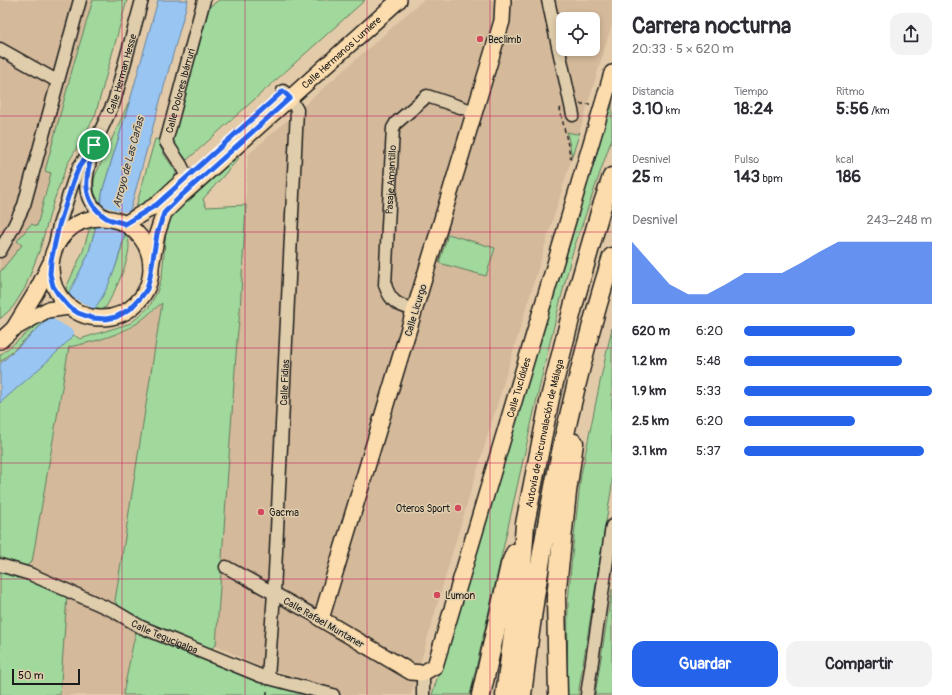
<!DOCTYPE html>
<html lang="es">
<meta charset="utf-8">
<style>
:root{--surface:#fff;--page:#f2f2f3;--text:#2b2b33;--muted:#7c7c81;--accent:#2563eb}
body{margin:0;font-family:Pangolin,sans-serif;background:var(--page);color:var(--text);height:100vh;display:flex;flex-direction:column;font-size:15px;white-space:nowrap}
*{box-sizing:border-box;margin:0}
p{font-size:13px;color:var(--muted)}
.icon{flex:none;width:22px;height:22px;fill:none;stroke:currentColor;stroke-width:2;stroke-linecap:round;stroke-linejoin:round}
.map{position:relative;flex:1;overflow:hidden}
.sheet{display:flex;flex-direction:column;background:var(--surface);width:340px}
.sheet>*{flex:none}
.fabs{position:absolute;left:556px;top:12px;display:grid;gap:8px}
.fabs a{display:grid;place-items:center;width:44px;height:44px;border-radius:8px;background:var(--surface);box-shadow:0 2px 6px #0003;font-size:20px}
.scale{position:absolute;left:12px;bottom:10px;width:68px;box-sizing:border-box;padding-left:4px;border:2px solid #1c1c1c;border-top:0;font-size:11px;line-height:14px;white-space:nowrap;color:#1c1c1c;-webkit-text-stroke:3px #e0cdab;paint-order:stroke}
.pin{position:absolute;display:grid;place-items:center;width:34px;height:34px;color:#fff;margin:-17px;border:2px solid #fff;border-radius:50%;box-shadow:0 1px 4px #0007}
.round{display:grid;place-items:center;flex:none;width:42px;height:42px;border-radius:12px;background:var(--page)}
.headline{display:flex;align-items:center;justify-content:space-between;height:68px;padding:0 20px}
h1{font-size:22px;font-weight:700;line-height:30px}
.stats{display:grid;grid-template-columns:repeat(3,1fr);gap:6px;height:68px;padding:4px 20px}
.stats div{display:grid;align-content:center}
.stats b{font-size:17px;font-weight:700}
.stats small{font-size:11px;font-weight:400}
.stats p{font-size:11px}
.chart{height:112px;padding:8px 20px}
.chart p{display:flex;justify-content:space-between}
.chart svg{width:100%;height:72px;margin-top:4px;fill:var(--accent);opacity:.7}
.primary-button{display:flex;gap:8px;margin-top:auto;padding:8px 20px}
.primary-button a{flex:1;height:46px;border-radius:12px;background:var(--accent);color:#fff;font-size:16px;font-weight:700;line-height:46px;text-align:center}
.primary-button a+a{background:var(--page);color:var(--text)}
ul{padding:0 20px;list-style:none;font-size:13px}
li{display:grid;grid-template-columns:64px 48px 1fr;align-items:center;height:30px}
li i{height:10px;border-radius:5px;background:var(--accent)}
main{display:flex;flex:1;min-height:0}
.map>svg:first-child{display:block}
.built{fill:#d4b99a;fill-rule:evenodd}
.green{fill:#a1d99d;stroke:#5e7a5c}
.water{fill:#98c5f2;stroke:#66819c}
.pier{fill:#e3cba9}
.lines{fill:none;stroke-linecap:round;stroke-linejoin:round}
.minor-casing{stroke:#1c1c1c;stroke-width:15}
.major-casing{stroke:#1c1c1c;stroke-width:18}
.highway-casing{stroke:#1c1c1c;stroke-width:21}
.path{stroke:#1c1c1c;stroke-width:1.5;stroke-dasharray:4 3;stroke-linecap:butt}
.minor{stroke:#e0cdab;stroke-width:12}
.major{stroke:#fcdcac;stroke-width:15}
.highway{stroke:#fcdcac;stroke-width:18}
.route-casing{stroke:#fff;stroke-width:8}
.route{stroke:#2563eb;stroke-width:5}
.grid{fill:none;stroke:#c2185b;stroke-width:1;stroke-opacity:0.55}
.poi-dot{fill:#d1495b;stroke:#e0cdab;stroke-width:1.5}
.labels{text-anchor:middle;stroke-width:3;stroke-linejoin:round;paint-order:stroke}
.poi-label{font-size:10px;fill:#1c1c1c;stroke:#e0cdab;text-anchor:start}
.street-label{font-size:10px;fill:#1c1c1c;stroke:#e0cdab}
.water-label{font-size:11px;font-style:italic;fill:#353e47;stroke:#e0cdab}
</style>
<main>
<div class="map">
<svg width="612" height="695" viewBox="0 0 612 695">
<rect width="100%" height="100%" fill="#e3cba9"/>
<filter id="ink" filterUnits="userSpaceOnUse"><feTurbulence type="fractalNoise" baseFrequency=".025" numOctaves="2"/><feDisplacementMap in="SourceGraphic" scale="8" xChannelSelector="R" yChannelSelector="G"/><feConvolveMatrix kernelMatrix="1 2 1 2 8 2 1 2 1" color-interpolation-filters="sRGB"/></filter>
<g filter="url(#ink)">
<!-- built -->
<path class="built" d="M0,0h127l-32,116 -28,49 -14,38 -13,46 -15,39 -12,19 -13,12z
M423,0h189v24l-158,523 -43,148h-78l2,-7 -82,-24 -37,-19 21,-305 3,-29 8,-156zM563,19h30v30h-30z
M162,302l-49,315 24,12 -4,15 -10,51h-123l32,-133 37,-215 37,-9 28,-13 18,-12z"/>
<!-- green -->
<path class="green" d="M93,0h34l-32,116 -28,49 -14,38 -13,46 -15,39 -12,19 -13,12v-47l22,-27 -5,-4 14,-17 6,2 14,-53 -6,-2 29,-108z
M219,0h146l-178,160 -15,-18 37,-135z
M131,97l-28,92 -2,14c-8,-7 -8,-18 -6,-27z
M612,98v40l-40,116 -25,100 -77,341h-38l135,-443z
M567,132l9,2 4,-2 -8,24z
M155,139l4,1c1,13 11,21 17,32 -2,14 -29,32 -41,38z
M235,156l4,2 -36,41 3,8 40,-2 -6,106 -3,29 -21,305 -4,3 -7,1c-22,-9 -79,-28 -90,-48l47,-298c-9,7 -17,15 -26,21 -21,13 -44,18 -67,23l-37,215 -10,7 -22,-8v-159l74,-67 6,4 51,-16 18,-16 8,-15 5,-16 4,-45 5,-16 11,-12z
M96,226l-8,29 -19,39 -3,-6 17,-37 6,-21z
M125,234c14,11 -12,61 -19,73l-3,1 -1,2h-9c16,-23 26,-49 32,-76z
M448,234l47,14 -9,28 -47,-13z
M49,315l1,2 -50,45v-7z
M612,328v157l-34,210h-11l1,-92 4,-48 9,-80 19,-93z
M0,570l28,9 39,16 -7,100h-60z
M612,589v106h-17z
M137,629l29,15 90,37 51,14h-184l10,-51z"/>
<!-- water -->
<path class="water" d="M158,0h30c-18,65 -36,130 -54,196 -10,35 -14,71 -33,103 -25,41 -65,72 -101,104v-39l50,-47 18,-22 20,-40 8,-29 7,-37 28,-92z"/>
<!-- pier -->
<path class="pier" d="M99,202l7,5 18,5 8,-1 -5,24 -6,-4 -13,-4h-15z
M68,295l28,15 -20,26 -2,-1v-4l-24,-14z"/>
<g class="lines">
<defs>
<g id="minor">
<path d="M548,0l25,115"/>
<path d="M0,49l57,32"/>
<path d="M92,152c-3,15 -10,35 -2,49 4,7 10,12 16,16"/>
<path id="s1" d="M187,177l-6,-12 -15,-23 38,-142"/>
<path d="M0,251l14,-25 10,-21 56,-205"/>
<path id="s2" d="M53,254l6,-29 14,-43 6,-15 15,-22 20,-43 28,-102"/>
<path id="s3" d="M415,310c-17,-5 -24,-7 -30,-25l8,-157 3,-5 31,-27 48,16"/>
<path id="s4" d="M0,565l30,9 84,37 27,16 120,49 72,19"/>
<path d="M226,567l95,52"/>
<path d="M423,673v22"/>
<path id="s5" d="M268,678l6,-85 23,-483 -7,-12 -7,-7"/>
<path d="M587,695l25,-169"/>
</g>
<g id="major">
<path id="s6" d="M503,0l-1,21 -181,598 90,53 12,1 12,-7 177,-593"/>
<circle cx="101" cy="268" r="50"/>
<path d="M125,224l31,-19 25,-23"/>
<path id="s7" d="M151,266l6,-32 7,-21 17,-17 218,-196"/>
<path d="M14,328l22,-36 14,-28"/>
<path d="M0,341l13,-12 34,-19 22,-3"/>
</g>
<g id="highway">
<path d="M481,695l29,-130 5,-12"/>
<path id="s8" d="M505,695l17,-128 3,-43 25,-126 24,-95 27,-94 11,-32"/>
<path d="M522,695c17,-149 45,-295 90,-438"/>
<path d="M558,695l-2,-98 11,-105 7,-49"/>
</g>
</defs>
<!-- minor casing -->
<use href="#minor" class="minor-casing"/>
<!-- major casing -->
<use href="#major" class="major-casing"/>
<!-- highway casing -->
<use href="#highway" class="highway-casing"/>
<!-- path -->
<path class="path" d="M580,104h10
M561,108l-1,1 11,50 3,1
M267,695v-6"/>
<!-- minor -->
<use href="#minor" class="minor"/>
<!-- major -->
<use href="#major" class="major"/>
<!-- highway -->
<use href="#highway" class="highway"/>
</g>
</g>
<g class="lines" filter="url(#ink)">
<defs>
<path id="route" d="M283,91l7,7 -109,98 -17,17 -7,21 -7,43 -3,12 -5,7 -12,13 -14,8 -10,2 -14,-1 -14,-5 -9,-6 -11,-13 -5,-8 -3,-12 1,-13 8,-36 14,-43 6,-15 15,-22c-7,27 -16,53 11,72 5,4 14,4 20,7l31,-19z"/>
</defs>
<!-- route casing -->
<use href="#route" class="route-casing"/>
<!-- route -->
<use href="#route" class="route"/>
</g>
<!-- grid -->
<path class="grid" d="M122,0v695M245,0v695M367,0v695M490,0v695M0,116h612M0,232h612M0,348h612M0,463h612M0,579h612"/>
<!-- markers -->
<g class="poi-dot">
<circle cx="480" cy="39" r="4"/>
<circle cx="458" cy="508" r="4"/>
<circle cx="261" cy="512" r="4"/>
<circle cx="437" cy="595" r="4"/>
</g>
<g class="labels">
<!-- poi labels -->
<g class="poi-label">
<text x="488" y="43">Beclimb</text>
<text x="450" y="512" text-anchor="end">Oteros Sport</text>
<text x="269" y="516">Gacma</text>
<text x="445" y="599">Lumon</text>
</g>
<!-- street labels -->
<g class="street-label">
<text dy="4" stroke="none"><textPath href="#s7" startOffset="294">Calle Hermanos Lumiere</textPath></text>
<text dy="4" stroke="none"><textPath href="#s2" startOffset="194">Calle Herman Hesse</textPath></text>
<text dy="4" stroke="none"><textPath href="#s1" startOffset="94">Calle Dolores Ibárruri</textPath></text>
<text dy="4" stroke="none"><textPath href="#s3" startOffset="147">Pasaje Amantillo</textPath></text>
<text transform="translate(415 310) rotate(-73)" y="4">Calle Licurgo</text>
<text dy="4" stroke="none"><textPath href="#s5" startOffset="296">Calle Fidias</textPath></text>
<text dy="4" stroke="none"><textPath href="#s6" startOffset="1067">Calle Tucídides</textPath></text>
<text dy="4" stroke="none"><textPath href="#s8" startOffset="265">Autovía de Circunvalación de Málaga</textPath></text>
<text transform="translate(324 622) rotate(30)" y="4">Calle Rafael Muntaner</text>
<text dy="4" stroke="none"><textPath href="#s4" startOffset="180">Calle Tegucigalpa</textPath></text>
</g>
<!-- water labels -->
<g class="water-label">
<text transform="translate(128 162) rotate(-75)" y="4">Arroyo de Las Cañas</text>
</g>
</g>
</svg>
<div class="fabs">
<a><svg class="icon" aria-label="locate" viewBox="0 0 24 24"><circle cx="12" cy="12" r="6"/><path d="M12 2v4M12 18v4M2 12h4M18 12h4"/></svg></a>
</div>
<div class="scale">50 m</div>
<div class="pin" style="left:94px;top:145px;background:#1e9e55"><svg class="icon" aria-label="arrive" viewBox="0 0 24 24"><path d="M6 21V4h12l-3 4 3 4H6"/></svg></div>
</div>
<section class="sheet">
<div class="headline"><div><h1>Carrera nocturna</h1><p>20:33 · 5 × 620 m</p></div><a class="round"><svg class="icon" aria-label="share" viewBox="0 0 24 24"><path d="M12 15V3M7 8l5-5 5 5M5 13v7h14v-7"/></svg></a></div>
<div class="stats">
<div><p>Distancia</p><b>3.10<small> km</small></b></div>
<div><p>Tiempo</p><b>18:24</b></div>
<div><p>Ritmo</p><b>5:56<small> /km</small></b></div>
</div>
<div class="stats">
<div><p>Desnivel</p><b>25<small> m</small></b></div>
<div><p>Pulso</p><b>143<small> bpm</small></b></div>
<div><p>kcal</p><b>186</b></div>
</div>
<div class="chart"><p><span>Desnivel</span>243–248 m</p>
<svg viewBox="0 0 160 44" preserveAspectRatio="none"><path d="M0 44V6L10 19L20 32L30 38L40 38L50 32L60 25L70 25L80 25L90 19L100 12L110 6L120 6L130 6L140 6L150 6L160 6V44z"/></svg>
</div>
<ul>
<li><b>620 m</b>6:20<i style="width:59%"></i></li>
<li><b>1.2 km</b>5:48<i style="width:84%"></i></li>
<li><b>1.9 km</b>5:33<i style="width:100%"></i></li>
<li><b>2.5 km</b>6:20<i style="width:59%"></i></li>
<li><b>3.1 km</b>5:37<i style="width:96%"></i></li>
</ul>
<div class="primary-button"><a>Guardar</a><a>Compartir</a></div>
</section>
</main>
